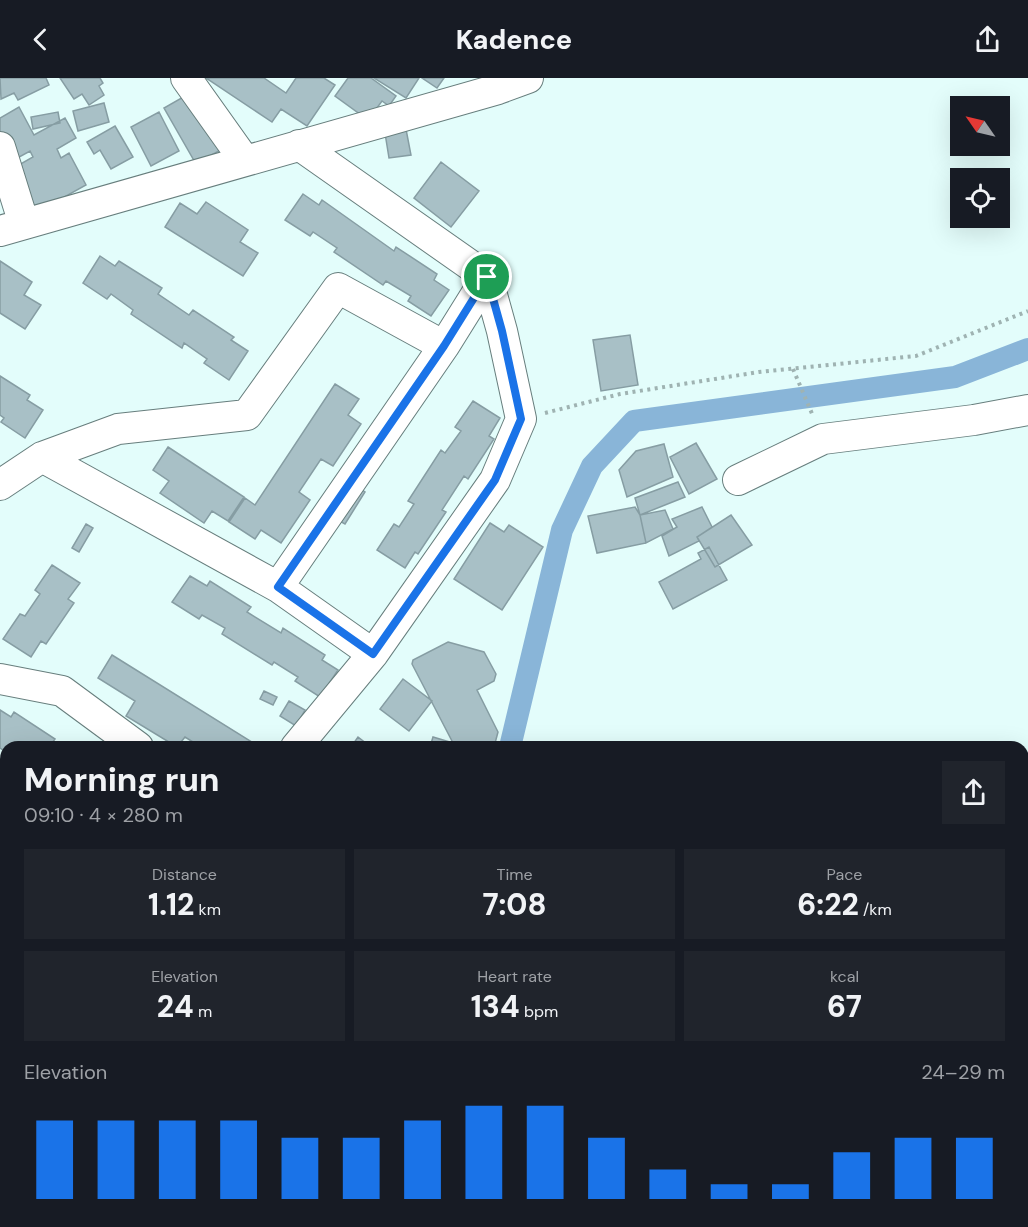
<!DOCTYPE html>
<meta charset="utf-8">
<style>
:root{--surface:#171b24;--page:#20242c;--text:#f1f3f6;--muted:#9ea1a6;--accent:#1a73e8}
body{margin:0;font-family:"DM Sans",sans-serif;background:var(--page);color:var(--text);height:100vh;display:flex;flex-direction:column;font-size:22px;white-space:nowrap}
*{box-sizing:border-box;margin:0}
p{font-size:20px;color:var(--muted)}
.icon{flex:none;width:33px;height:33px;fill:none;stroke:currentColor;stroke-width:2;stroke-linecap:round;stroke-linejoin:round}
.map{position:relative;flex:1;overflow:hidden}
.side{position:absolute;left:0px;top:663px;width:1029px;height:486px;display:flex;flex-direction:column;background:var(--surface);border-radius:18px 18px 0 0;box-shadow:0 6px 24px #0002}
.side>*{flex:none}
.needle{width:39px;rotate:304deg}
.controls{position:absolute;left:950px;top:18px;display:grid;gap:12px}
.controls a{display:grid;place-items:center;width:60px;height:60px;border-radius:0px;background:var(--surface);box-shadow:0 6px 24px #0002;font-size:30px}
.pin{position:absolute;display:grid;place-items:center;width:51px;height:51px;color:#fff;margin:-26px;border:3px solid #fff;border-radius:50%;box-shadow:0 2px 6px #0007}
.round{display:grid;place-items:center;flex:none;width:63px;height:63px;border-radius:0px;background:var(--page)}
.headline{display:flex;align-items:center;justify-content:space-between;height:102px;padding:0 24px}
h1{font-size:33px;font-weight:800;line-height:45px}
.figures{display:grid;grid-template-columns:repeat(3,1fr);gap:9px;height:102px;padding:6px 24px}
.figures div{display:grid;align-content:center;border-radius:0px;background:var(--page);text-align:center}
.figures b{font-size:30px;font-weight:800}
.figures small{font-size:16px;font-weight:400}
.figures p{font-size:16px}
.chart{height:168px;padding:12px 24px}
.chart p{display:flex;justify-content:space-between}
.chart svg{width:100%;height:108px;margin-top:6px;stroke:var(--accent);stroke-width:6}
header{display:flex;justify-content:space-between;align-items:center;height:78px;padding:0 24px;background:var(--surface);font-size:27px;font-weight:800}
.map>svg:first-child{display:block}
.lines{fill:none;stroke-linecap:round;stroke-linejoin:round}
.canal{stroke:#89b5d8;stroke-width:22}
.building{fill:#a8c0c6;stroke:#869da3;stroke-width:1.5}
.minor-casing{stroke:#677e7d;stroke-width:32}
.path{stroke:#9fb3b2;stroke-width:4;stroke-dasharray:3 4.5;stroke-linecap:butt}
.minor{stroke:#fff;stroke-width:30}
.route-casing{stroke:#fff;stroke-width:12}
.route{stroke:#1a73e8;stroke-width:8}
</style>
<header><svg class="icon" aria-label="back" viewBox="0 0 24 24"><path d="M15 5l-7 7 7 7"/></svg>Kadence<svg class="icon" aria-label="share" viewBox="0 0 24 24"><path d="M12 15V3M7 8l5-5 5 5M5 13v7h14v-7"/></svg></header>
<div class="map">
<svg width="1028" height="1149" viewBox="0 0 1028 1149">
<rect width="100%" height="100%" fill="#e3fdfb"/>
<g class="lines">
<!-- canal -->
<path class="canal" d="M510,669l52,-217 30,-64 42,-45 321,-44 73,-28
M387,1149l1,-6"/>
</g>
<!-- building -->
<path class="building" d="M0,0h46l3,7 -31,15 -4,-7 -13,6z
M60,0h40l3,5 -4,3 5,9 -15,10 -7,-11 -8,5z
M206,0h58l22,15 10,-15h28l11,7 -28,41 -26,-17 -9,13z
M348,0h23l25,18 -7,10 -7,-5 -14,19 -33,-24z
M374,0h45l-13,20z
M422,0h22l-7,10z
M192,14l32,56 -28,16 -32,-56z
M104,25l5,19 -31,9 -5,-20z
M19,29l15,28 31,-17 11,20 -19,11 4,9 8,-5 17,32 -20,11 2,4 -29,16 -29,-46 23,-13 -3,-6 -18,10 -12,-22v-21z
M58,34l2,11 -27,6 -2,-12z
M159,34l20,39 -28,15 -20,-39z
M405,46l6,31 -22,3 -5,-31z
M115,48l18,31 -22,12 -11,-19 -6,4 -7,-12z
M441,84l38,29 -28,36 -37,-29z
M303,116l16,11 3,-5 72,51 2,-4 41,27 -3,6 15,10 -18,26 -23,-15 3,-5 -25,-15 -3,4 -49,-33 3,-4 -24,-16 -3,4 -25,-16z
M206,124l42,28 -8,12 18,11 -15,23 -78,-49 15,-24 17,11z
M100,178l15,10 4,-5 43,27 -4,6 31,21 4,-5 41,27 -3,3 17,11 -19,29 -25,-17 3,-4 -23,-16 -2,5 -51,-34 2,-4 -22,-16 -4,5 -24,-16z
M0,183l32,21 -8,13 17,10 -16,24 -25,-16z
M630,257l8,50 -37,6 -8,-51z
M0,298l30,19 -3,5 16,10 -18,28 -24,-16 3,-4 -4,-3z
M335,306l24,15 -11,16 13,9 -28,42 -12,-7 -22,33 11,8 -29,43 -20,-13 -6,9 -26,-17 16,-24 10,7z
M473,323l27,17 -11,18 5,3 -26,40 -4,-3 -22,34 4,2 -28,42 -3,-2 -10,16 -28,-18 17,-26 5,3 15,-23 -6,-3 33,-51 4,3 16,-22 -6,-4z
M696,365l21,36 -28,15 -19,-37z
M664,366l9,33 -46,20 -8,-27 17,-19z
M168,369l76,50 -16,24 -16,-10 -8,12 -44,-30 9,-12 -16,-11z
M678,404l7,15 -45,18 -5,-17z
M355,407l10,7 -20,32 -11,-6z
M635,429l5,8 6,28 -49,10 -9,-37z
M702,429l10,20 -15,10 2,4 -30,15 -7,-20 15,-9 -5,-8z
M665,432l8,19 -27,14 -6,-28z
M731,437l21,30 -37,22 -18,-30z
M490,445l14,9 5,-7 34,22 -41,63 -48,-31z
M86,446l7,4 -14,24 -7,-4z
M709,469l18,33 -54,29 -14,-27 42,-23 -3,-6z
M52,487l28,18 -12,16 6,4 -28,41 -5,-3 -10,16 -28,-18 17,-25 5,2 15,-22 -5,-4z
M190,498l17,10 3,-5 41,26 -4,5 34,21 2,-5 42,27 -3,5 16,10 -18,27 -25,-16 3,-4 -24,-15 -2,3 -50,-31 3,-6 -23,-13 -3,4 -27,-17z
M448,564l36,10 12,22 -2,7 -17,9 21,42 -4,15h-64l3,-10 20,6 -41,-79 1,-4z
M112,577l148,92h-59l-16,-10 -8,10 -51,-31 9,-15 -37,-23z
M403,601l29,22 -23,30 -29,-22z
M264,613l13,6 -4,8 -13,-6z
M289,623l16,9 -9,16 -16,-10z
M0,632l11,7 3,-5 41,27 -3,4 7,4 -53,-1 -3,4 -3,-2z
M358,659l13,10h-20z
M0,865l6,4v45l-6,-4z
M456,1143h9l10,6h-23z"/>
<g class="lines">
<defs>
<path id="minor" d="M186,0l59,83
M0,69l24,77
M0,153l498,-142 30,-11
M42,379l236,130 166,-241
M738,402l85,-41 151,-19 54,-10
M0,407l42,-28 76,-28 129,-14 91,-127 106,58 43,-69
M278,509l95,67
M0,601l62,12 76,56
M296,669l77,-93 122,-174 26,-61 -19,-88 -15,-54 -188,-132
M0,828l6,4
M0,951l6,3
M0,1094l6,-5
M260,1149v-6"/>
</defs>
<!-- minor casing -->
<use href="#minor" class="minor-casing"/>
<!-- path -->
<path class="path" d="M793,291l20,47
M545,335l75,-19 139,-22 157,-16 112,-45"/>
<!-- minor -->
<use href="#minor" class="minor"/>
</g>
<g class="lines">
<defs>
<path id="route" d="M487,199l15,54 19,88 -26,61 -122,174 -95,-67 166,-241z"/>
</defs>
<!-- route casing -->
<use href="#route" class="route-casing"/>
<!-- route -->
<use href="#route" class="route"/>
</g>
</svg>
<div class="controls">
<a><svg class="needle" viewBox="-14 -14 28 28"><path d="M0-13l5 13h-10z" fill="#e53935"/><path d="M0 13l5-13h-10z" fill="#9ea1a6"/></svg></a>
<a><svg class="icon" aria-label="locate" viewBox="0 0 24 24"><circle cx="12" cy="12" r="6"/><path d="M12 2v4M12 18v4M2 12h4M18 12h4"/></svg></a>
</div>
<div class="pin" style="left:487px;top:199px;background:#1e9e55"><svg class="icon" aria-label="arrive" viewBox="0 0 24 24"><path d="M6 21V4h12l-3 4 3 4H6"/></svg></div>
<section class="side">
<div class="headline"><div><h1>Morning run</h1><p>09:10 · 4 × 280 m</p></div><a class="round"><svg class="icon" aria-label="share" viewBox="0 0 24 24"><path d="M12 15V3M7 8l5-5 5 5M5 13v7h14v-7"/></svg></a></div>
<div class="figures">
<div><p>Distance</p><b>1.12<small> km</small></b></div>
<div><p>Time</p><b>7:08</b></div>
<div><p>Pace</p><b>6:22<small> /km</small></b></div>
</div>
<div class="figures">
<div><p>Elevation</p><b>24<small> m</small></b></div>
<div><p>Heart rate</p><b>134<small> bpm</small></b></div>
<div><p>kcal</p><b>67</b></div>
</div>
<div class="chart"><p><span>Elevation</span>24–29 m</p>
<svg viewBox="0 0 160 44" preserveAspectRatio="none"><path d="M5 44V12M15 44V12M25 44V12M35 44V12M45 44V19M55 44V19M65 44V12M75 44V6M85 44V6M95 44V19M105 44V32M115 44V38M125 44V38M135 44V25M145 44V19M155 44V19"/></svg>
</div>
</section>
</div>
